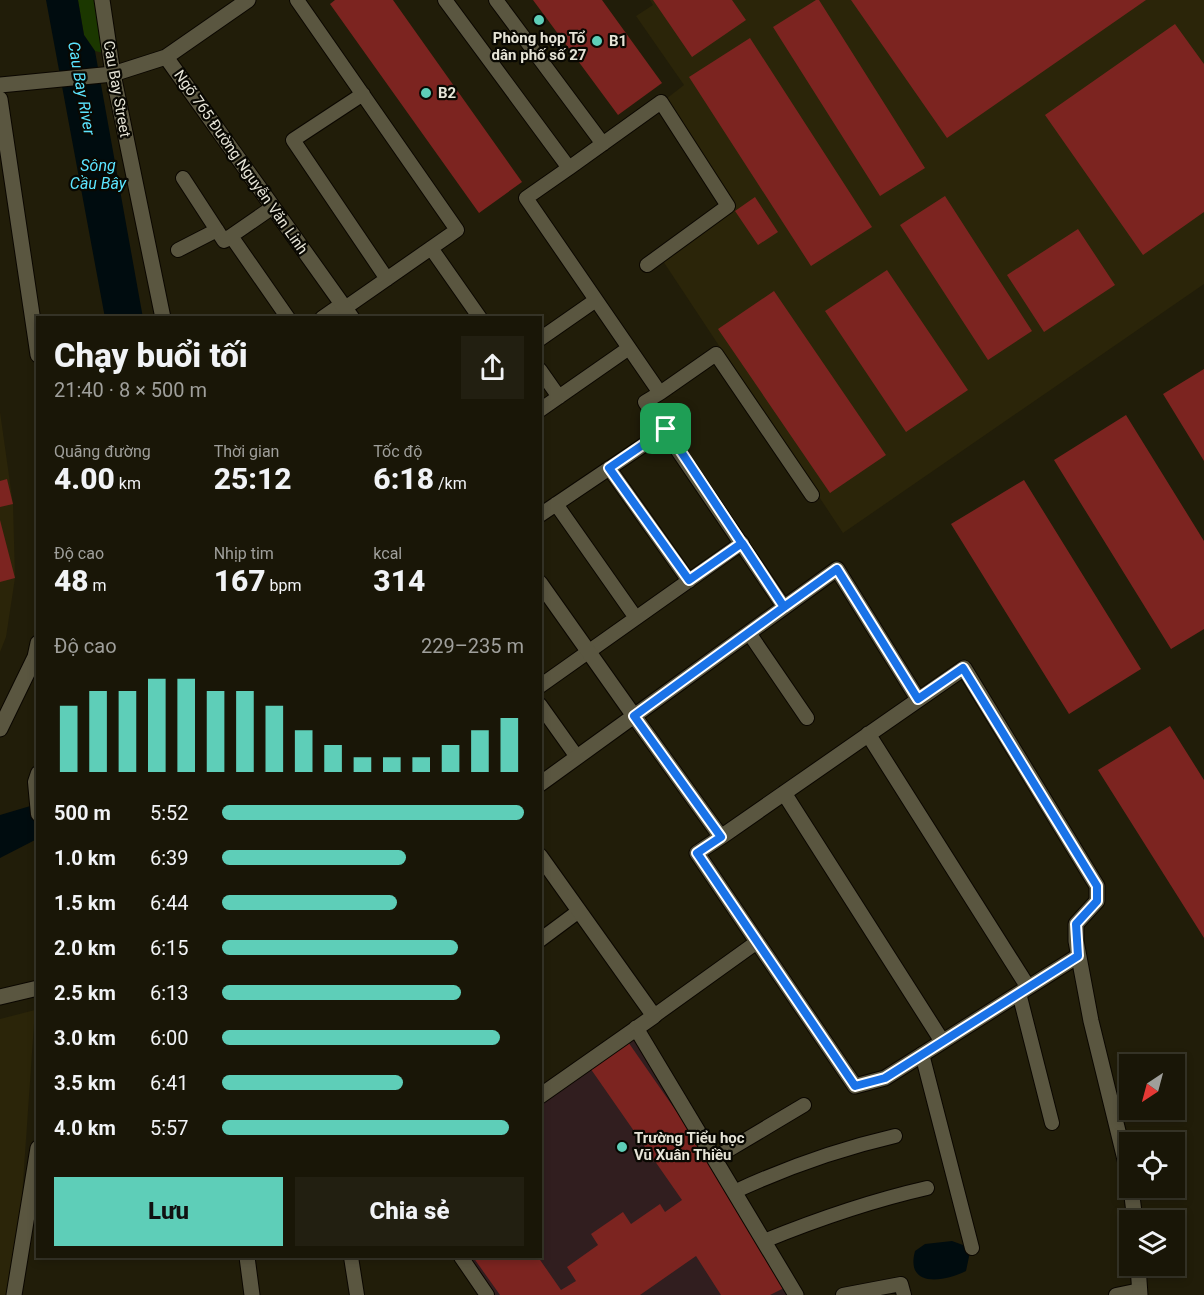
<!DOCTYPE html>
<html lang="vi">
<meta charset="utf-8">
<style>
:root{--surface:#191607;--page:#221f11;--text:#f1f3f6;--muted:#9f9f9b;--line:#373528;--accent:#5eceb8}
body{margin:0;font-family:Roboto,sans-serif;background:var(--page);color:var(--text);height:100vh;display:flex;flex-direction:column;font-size:22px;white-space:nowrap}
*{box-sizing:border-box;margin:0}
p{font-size:20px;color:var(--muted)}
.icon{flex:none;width:33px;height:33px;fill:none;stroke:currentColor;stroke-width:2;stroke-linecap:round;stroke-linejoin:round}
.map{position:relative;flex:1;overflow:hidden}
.panel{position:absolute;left:36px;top:316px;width:506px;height:942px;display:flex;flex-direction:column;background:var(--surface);border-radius:0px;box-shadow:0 3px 9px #0003,0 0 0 2px var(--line)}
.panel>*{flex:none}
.needle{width:39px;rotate:216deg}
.controls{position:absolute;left:1119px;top:1054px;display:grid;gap:12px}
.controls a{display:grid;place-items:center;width:66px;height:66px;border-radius:0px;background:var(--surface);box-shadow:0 3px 9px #0003,0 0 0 2px var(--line);font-size:30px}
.pin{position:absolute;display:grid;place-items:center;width:51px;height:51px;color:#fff;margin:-26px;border-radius:12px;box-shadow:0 3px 9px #0006}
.round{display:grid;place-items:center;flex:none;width:63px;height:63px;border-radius:0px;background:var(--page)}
.overview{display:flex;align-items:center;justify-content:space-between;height:102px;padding:0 18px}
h1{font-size:33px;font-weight:800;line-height:45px}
.metrics{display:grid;grid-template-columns:repeat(3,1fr);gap:9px;height:102px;padding:6px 18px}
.metrics div{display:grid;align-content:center}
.metrics b{font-size:30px;font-weight:800}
.metrics small{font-size:16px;font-weight:400}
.metrics p{font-size:16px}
.chart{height:168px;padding:12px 18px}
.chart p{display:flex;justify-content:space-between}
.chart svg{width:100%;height:108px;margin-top:6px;stroke:var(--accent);stroke-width:6}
.primary-button{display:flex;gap:12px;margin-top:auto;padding:12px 18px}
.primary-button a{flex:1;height:69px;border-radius:0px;background:var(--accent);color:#111;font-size:24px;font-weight:800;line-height:69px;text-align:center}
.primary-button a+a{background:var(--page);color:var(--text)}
ul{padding:0 18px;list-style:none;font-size:20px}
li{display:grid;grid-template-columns:96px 72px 1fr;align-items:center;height:45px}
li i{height:15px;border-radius:8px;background:var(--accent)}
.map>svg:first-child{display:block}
.built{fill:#2b2509}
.education{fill:#311e1f}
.green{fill:#1b3700}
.water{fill:#000c0f}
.building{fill:#7c2420}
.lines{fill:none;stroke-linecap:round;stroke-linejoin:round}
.service-casing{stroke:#0b0700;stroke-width:16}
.minor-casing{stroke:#0b0700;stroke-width:17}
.tertiary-casing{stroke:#0b0700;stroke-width:17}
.service{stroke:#5a5640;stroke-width:14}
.minor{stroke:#5a5640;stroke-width:15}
.tertiary{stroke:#5a5640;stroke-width:15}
.route-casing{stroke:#fff;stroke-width:12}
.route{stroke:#1a73e8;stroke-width:8}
.poi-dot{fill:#5eceb8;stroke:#090802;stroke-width:2}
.labels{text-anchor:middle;stroke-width:4.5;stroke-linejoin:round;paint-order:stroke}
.poi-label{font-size:15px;font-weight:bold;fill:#e6e4d7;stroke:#090802;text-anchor:start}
.street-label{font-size:15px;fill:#e6e4d7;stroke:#090802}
.water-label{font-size:16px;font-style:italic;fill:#5ce5ff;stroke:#090802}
</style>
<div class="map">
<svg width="1204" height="1295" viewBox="0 0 1204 1295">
<rect width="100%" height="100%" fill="#211d09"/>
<!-- built -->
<path class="built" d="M650,0h554v284l-361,249 -182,-275 73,-54 -68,-105 18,-14 -48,-69 17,-11z
M0,412l13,92 2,74 -9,59 -6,15z
M35,1010l-16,230 -7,55h-12v-276z"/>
<!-- education -->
<path class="education" d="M630,1035l108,164 57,96h-304l-26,-38h75v-162z"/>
<!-- green -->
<path class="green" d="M78,0h19l11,54 -13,-3 -11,-16z"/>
<!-- water -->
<path class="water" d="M46,0h32l6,35 11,16 48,267h-38z
M37,804v35l-37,19v-43z
M952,1241l11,4 7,7 -4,19c-22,11 -61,17 -51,-20l10,-7z"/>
<!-- building -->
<path class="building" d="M335,0h58l129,182 -43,31 -149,-209z
M533,0h69l60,83 -44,32z
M653,0h79l14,20 -54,37z
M816,0h3l106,168 -45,28 -107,-169z
M851,0h295l-199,138z
M1175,24l29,40v148l-61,43 -98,-140z
M750,38l122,189 -61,39 -122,-189z
M945,196l87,135 -44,29 -88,-135z
M755,197l23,35 -20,13 -23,-34z
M1078,229l37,56 -71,47 -37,-57z
M887,270l81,120 -62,42 -81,-121z
M774,291l112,164 -56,38 -112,-164z
M1204,369v92l-41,-67z
M1126,415l78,126v88l-33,20 -117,-189z
M7,479l6,25 -13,3v-26z
M1024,480l117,189 -72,45 -118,-190z
M0,520l15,58 -15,4z
M1170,726l34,54v158l-106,-168z
M626,1039l103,148 57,100 -16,8h-49l-25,-39 -56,39h-140l-27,-38h65l23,33 15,-9 -9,-14 31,-22 -7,-11 32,-22 8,12 29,-20 5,8 17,-12 -94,-135z"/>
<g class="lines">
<defs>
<path id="service" d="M297,0l160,230 -112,78
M445,0l124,168 92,-66 67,104 -81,59
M496,0l107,144
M363,94l-70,46 94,139
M569,168l-43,30 134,195 -15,9 139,205
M183,178l41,63 7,-5 57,82
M231,236l42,-29
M431,248l49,70
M178,250l39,-20
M322,318l20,-14
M540,339l56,-39
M540,370l19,27
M660,393l56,-39 96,141
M540,410l89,-62
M609,468l80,113
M556,504l80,114
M540,515l126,-85
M749,633l58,85
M540,686l202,-143
M540,705l37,52
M38,773l-3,9 3,32
M540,940l39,-29
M1019,993l33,130
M654,1016l103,-74
M922,1054l50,194
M715,1158l89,-53
M736,1191c52,-24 103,-42 159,-55
M764,1241c54,-22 106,-40 163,-53
M351,1257l6,38
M461,1257l26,38
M843,1295l58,-11 3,11
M1116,1295l24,-5"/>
<path id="minor" d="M248,0l-82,57 186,261
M0,85l113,-11 53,-17
M540,583l94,133 -94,68
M918,699l-81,-130 -203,147 87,121 243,-169 133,218v15l-21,23v17l15,80 39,159
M868,734l160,253
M784,793l158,248
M721,837l-24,16 158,233 30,-8 193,-122
M540,856l114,160 -114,80
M636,1028l160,267
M1131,1188l4,33
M1138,1266l2,29
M14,1295l24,-147"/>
<path id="tertiary" d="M102,0l11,74 50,244
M0,99l38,256
M0,729l35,-72 3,-14
M0,997l38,-9
M247,1257l5,38"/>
</defs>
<!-- service casing -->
<use href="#service" class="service-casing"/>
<!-- minor casing -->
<use href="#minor" class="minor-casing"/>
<!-- tertiary casing -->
<use href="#tertiary" class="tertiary-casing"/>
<!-- service -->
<use href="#service" class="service"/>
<!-- minor -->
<use href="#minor" class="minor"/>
<!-- tertiary -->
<use href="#tertiary" class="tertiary"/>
</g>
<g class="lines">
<defs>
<path id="route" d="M666,429l118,178 -150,109 87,121 -24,16 158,233 30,-8 193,-122 -2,-32 21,-23v-15l-134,-218 -45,31 -81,-130 -53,38 -42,-64 -53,37 -80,-112 57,-39"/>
</defs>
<!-- route casing -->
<use href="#route" class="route-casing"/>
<!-- route -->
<use href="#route" class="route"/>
</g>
<!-- markers -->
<g class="poi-dot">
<circle cx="539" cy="20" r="6"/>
<circle cx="597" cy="41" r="6"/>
<circle cx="426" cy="93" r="6"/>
<circle cx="622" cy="1147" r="6"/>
</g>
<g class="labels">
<!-- poi labels -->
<g class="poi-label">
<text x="539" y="43" text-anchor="middle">Phòng họp Tổ<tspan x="539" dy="17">dân phố số 27</tspan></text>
<text x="609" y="46">B1</text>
<text x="438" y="98">B2</text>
<text x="634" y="1143">Trường Tiểu học<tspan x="634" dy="17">Vũ Xuân Thiều</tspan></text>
</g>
<!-- street labels -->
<g class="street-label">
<text transform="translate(117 89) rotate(80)" y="5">Cau Bay Street</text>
<text transform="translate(241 162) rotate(55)" y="5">Ngõ 765 Đường Nguyễn Văn Linh</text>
</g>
<!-- water labels -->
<g class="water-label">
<text transform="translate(82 88) rotate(80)" y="6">Cau Bay River</text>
<text x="98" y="171">Sông<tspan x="98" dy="18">Cầu Bây</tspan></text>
</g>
</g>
</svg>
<div class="controls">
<a><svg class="needle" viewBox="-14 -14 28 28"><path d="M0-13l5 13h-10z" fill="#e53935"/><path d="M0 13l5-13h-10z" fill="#9f9f9b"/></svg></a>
<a><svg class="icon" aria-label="locate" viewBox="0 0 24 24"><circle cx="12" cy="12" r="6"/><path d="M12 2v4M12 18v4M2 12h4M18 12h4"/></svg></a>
<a><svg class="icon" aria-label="layers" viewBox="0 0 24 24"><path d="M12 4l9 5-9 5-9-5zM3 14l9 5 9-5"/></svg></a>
</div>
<div class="pin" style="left:666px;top:429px;background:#1e9e55"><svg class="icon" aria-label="arrive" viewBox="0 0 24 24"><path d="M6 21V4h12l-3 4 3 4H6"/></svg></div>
<section class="panel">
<div class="overview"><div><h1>Chạy buổi tối</h1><p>21:40 · 8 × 500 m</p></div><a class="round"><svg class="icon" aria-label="share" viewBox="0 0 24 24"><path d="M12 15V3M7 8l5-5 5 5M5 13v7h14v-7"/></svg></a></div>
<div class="metrics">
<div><p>Quãng đường</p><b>4.00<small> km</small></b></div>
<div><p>Thời gian</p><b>25:12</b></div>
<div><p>Tốc độ</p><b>6:18<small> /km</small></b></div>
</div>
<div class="metrics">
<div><p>Độ cao</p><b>48<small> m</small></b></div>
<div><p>Nhịp tim</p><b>167<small> bpm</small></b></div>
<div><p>kcal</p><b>314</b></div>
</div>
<div class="chart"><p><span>Độ cao</span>229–235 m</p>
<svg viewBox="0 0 160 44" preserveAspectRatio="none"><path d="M5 44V17M15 44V11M25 44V11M35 44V6M45 44V6M55 44V11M65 44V11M75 44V17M85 44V27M95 44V33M105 44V38M115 44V38M125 44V38M135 44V33M145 44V27M155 44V22"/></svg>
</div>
<ul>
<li><b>500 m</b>5:52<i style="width:100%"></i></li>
<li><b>1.0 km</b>6:39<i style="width:61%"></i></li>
<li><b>1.5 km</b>6:44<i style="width:58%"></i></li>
<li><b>2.0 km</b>6:15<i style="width:78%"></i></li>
<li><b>2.5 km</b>6:13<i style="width:79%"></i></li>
<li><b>3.0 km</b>6:00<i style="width:92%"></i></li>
<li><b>3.5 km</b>6:41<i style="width:60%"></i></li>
<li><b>4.0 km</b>5:57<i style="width:95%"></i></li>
</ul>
<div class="primary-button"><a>Lưu</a><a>Chia sẻ</a></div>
</section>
</div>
